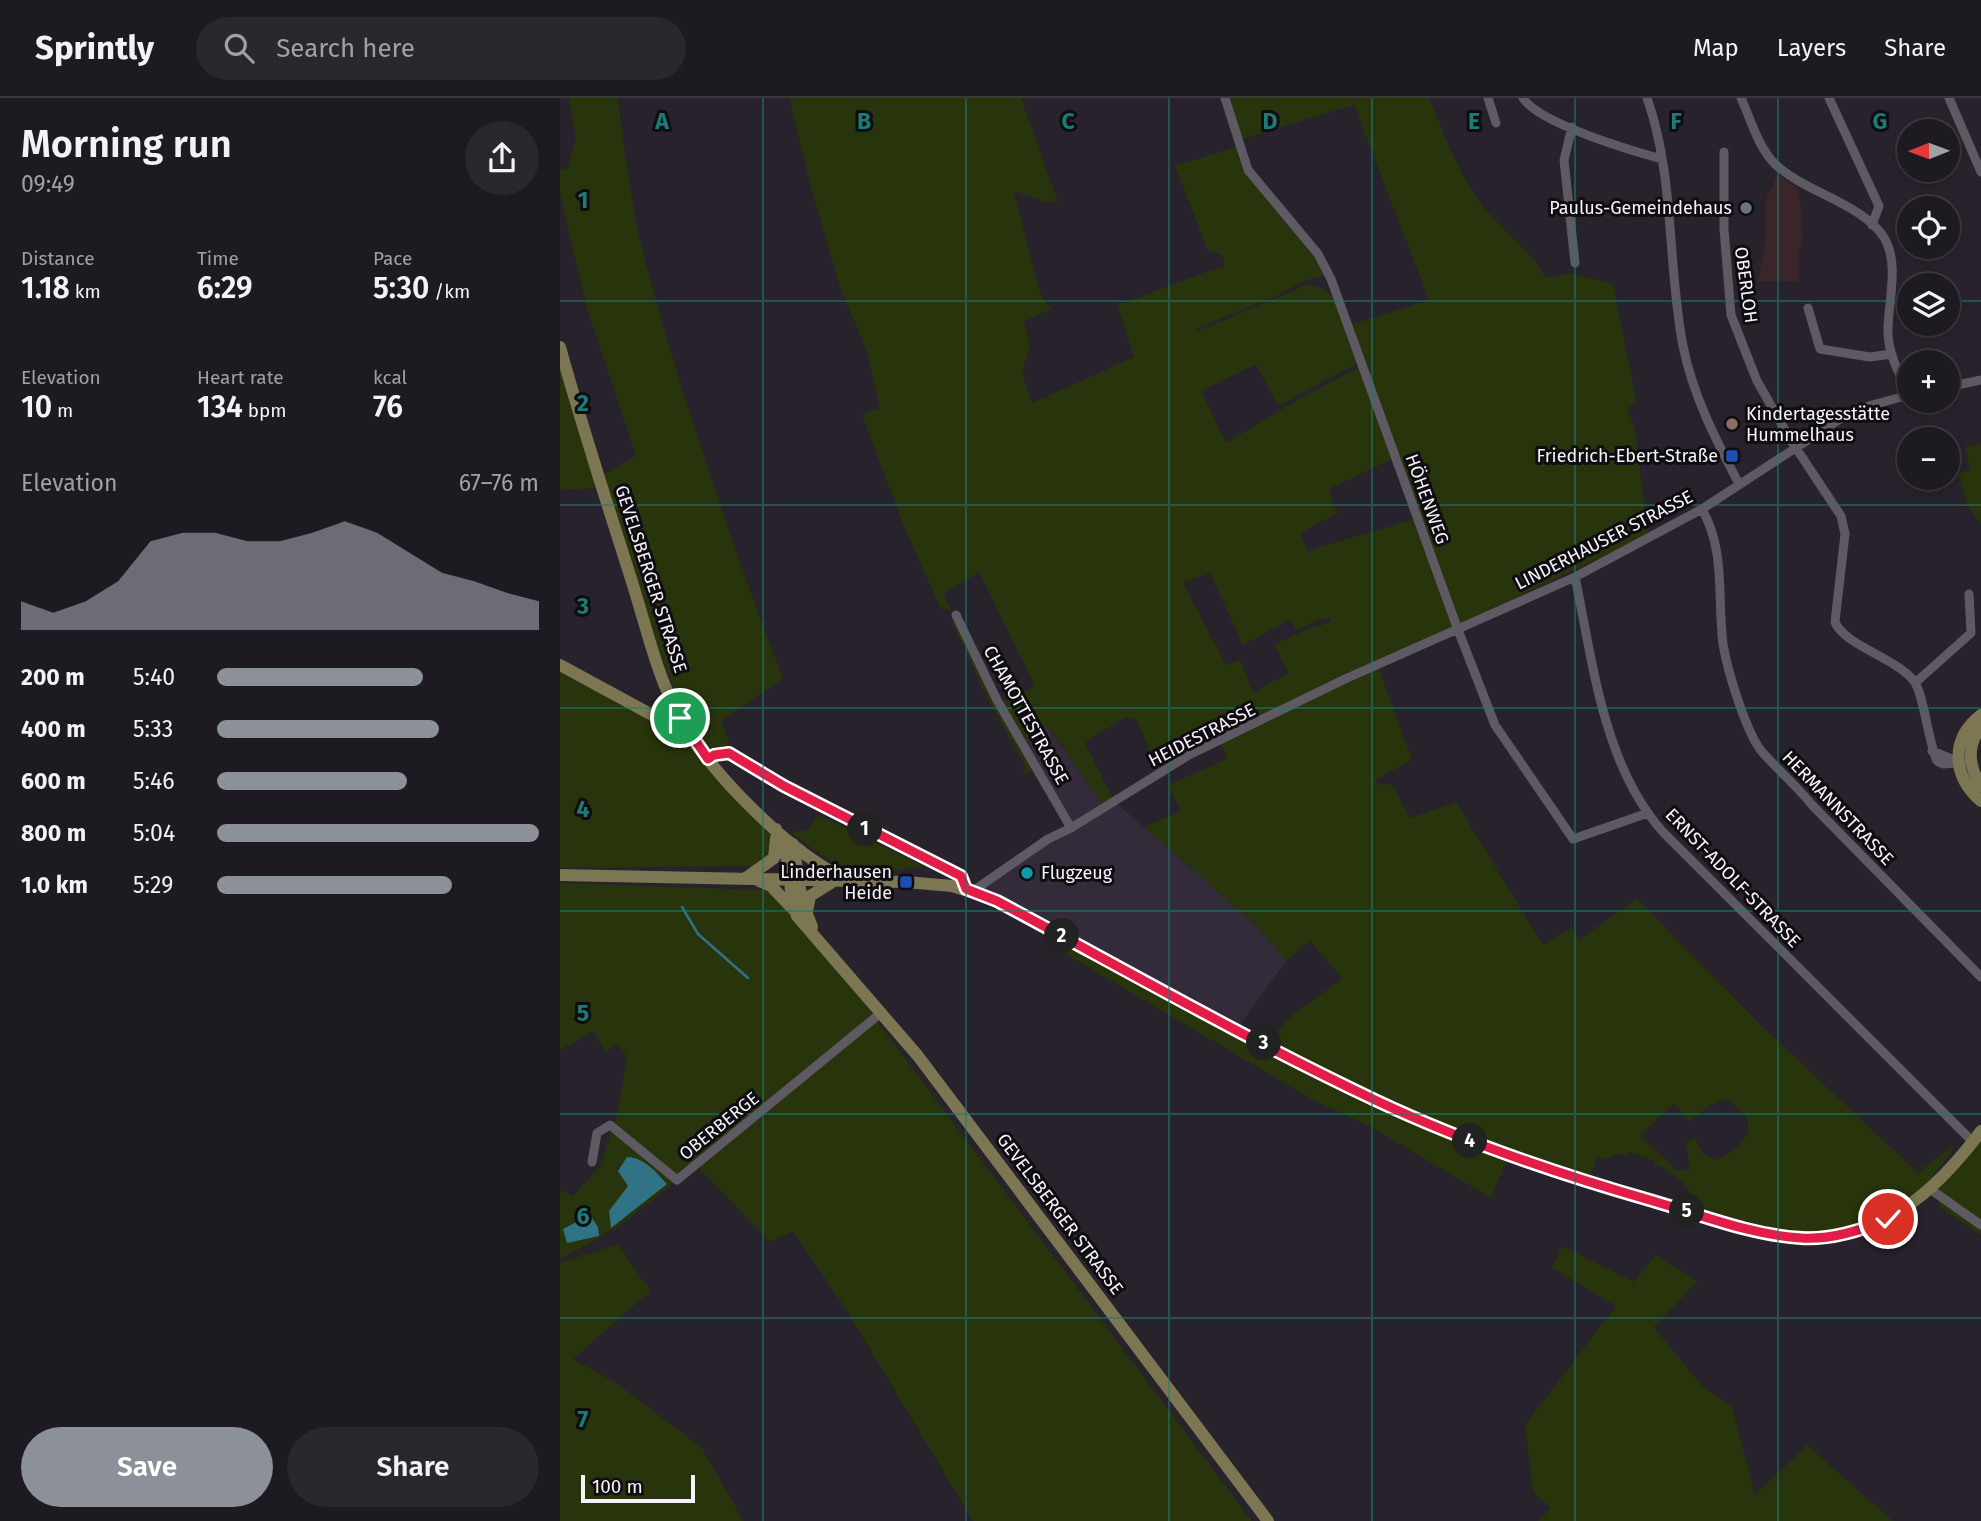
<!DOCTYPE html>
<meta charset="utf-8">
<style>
:root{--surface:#1e1a21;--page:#2b272e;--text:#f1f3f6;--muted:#a1a1a5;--line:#3c383f;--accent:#8c9099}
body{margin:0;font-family:"Fira Sans",sans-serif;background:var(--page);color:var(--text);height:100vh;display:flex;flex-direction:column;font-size:26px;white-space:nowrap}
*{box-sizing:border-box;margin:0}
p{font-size:23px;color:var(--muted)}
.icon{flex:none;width:38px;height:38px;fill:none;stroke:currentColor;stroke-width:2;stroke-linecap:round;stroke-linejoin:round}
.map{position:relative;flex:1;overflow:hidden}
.side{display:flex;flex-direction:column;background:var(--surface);width:560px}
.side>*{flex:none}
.needle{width:46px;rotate:269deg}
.buttons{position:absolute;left:1337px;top:21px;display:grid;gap:14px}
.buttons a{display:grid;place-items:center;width:63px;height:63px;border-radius:50%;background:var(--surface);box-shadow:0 4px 10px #0003,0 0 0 2px var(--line);font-size:35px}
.scale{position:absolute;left:21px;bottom:18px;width:114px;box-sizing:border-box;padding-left:7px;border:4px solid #f7f3f9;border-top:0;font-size:19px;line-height:24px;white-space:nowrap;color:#f7f3f9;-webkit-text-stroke:5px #0f0d11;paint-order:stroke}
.pin{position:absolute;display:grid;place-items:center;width:60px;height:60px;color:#fff;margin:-30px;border:4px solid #fff;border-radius:50%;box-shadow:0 2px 7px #0007}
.km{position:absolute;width:35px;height:35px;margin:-18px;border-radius:50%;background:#222;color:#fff;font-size:19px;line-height:35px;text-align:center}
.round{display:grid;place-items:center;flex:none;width:74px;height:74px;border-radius:37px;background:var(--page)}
.summary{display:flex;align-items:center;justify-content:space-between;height:119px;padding:0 21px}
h1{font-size:38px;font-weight:600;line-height:52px}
.metrics{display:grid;grid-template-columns:repeat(3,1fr);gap:10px;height:119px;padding:7px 21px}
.metrics div{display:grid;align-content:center}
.metrics b{font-size:30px;font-weight:600}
.metrics small{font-size:19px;font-weight:400}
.metrics p{font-size:19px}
.chart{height:196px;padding:14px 21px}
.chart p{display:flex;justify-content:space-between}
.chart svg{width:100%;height:126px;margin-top:7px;fill:var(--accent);opacity:.7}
.button{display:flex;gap:14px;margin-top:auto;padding:14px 21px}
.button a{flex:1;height:80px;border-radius:42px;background:var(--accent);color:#fff;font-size:28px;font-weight:600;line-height:80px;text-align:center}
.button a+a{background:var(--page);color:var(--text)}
ul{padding:0 21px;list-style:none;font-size:23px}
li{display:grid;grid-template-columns:112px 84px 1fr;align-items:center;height:52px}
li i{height:18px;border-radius:9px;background:var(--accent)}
header{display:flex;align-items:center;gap:42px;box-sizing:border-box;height:98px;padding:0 35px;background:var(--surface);border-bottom:2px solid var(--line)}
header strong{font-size:33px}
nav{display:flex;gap:38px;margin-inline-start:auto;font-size:24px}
.search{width:490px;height:63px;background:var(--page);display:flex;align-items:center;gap:18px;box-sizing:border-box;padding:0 24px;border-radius:38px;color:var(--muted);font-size:26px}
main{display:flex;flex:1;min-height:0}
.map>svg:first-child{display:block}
.built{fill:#342b3a}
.education{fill:#3a2628}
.green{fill:#28340c;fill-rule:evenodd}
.water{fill:#307387}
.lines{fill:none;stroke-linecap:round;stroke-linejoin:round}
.stream{stroke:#307387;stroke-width:2.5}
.street{stroke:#5f5963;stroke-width:9}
.secondary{stroke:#7d7653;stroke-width:12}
.route-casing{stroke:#fff;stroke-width:14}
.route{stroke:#e11d48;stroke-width:9}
.grid{fill:none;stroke:#1b7c75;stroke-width:2;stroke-opacity:0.55}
.worship-dot{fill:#6b7280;stroke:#0f0d11;stroke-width:2.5}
.education-dot{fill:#8d6e63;stroke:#0f0d11;stroke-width:2.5}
.transit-dot{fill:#1a4fb4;stroke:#0f0d11;stroke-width:2.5}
.culture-dot{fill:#0f9aa8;stroke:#0f0d11;stroke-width:2.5}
.labels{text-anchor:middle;stroke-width:6;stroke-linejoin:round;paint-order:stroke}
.poi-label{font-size:18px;fill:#f7f3f9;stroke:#0f0d11;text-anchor:end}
.street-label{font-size:18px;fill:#f7f3f9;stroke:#0f0d11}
.grid-label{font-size:23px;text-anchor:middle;font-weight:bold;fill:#1b7c75;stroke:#0f0d11;stroke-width:6;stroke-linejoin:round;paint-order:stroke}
</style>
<header>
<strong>Sprintly</strong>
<div class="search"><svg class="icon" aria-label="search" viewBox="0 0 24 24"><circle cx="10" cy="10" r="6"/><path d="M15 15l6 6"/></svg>Search here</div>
<nav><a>Map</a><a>Layers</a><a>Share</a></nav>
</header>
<main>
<section class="side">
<div class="summary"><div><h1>Morning run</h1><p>09:49</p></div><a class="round"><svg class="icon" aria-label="share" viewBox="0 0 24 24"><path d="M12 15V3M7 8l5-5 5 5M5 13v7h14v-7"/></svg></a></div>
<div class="metrics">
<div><p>Distance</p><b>1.18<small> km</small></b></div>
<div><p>Time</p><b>6:29</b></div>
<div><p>Pace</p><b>5:30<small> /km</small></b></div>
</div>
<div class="metrics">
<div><p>Elevation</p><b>10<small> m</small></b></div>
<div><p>Heart rate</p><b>134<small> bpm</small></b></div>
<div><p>kcal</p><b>76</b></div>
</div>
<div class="chart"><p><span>Elevation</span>67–76 m</p>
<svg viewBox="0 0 160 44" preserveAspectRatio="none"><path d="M0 44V34L10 38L20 34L30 27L40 13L50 10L60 10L70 13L80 13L90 10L100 6L110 10L120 17L130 24L140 27L150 31L160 34V44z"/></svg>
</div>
<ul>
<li><b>200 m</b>5:40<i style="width:64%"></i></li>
<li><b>400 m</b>5:33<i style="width:69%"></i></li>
<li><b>600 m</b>5:46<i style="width:59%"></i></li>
<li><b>800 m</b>5:04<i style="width:100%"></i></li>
<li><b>1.0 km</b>5:29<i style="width:73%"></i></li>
</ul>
<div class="button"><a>Save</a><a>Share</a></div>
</section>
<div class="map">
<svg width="1421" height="1423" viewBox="0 0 1421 1423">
<rect width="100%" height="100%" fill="#28222c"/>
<!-- built -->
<path class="built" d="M488,629l56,80 10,-6 142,124 30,35 24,-20 -24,21 -46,64 -260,-138 91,-59 -50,-87z"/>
<!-- education -->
<path class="education" d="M1218,76l21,16 4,51 -5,13 1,27h-41l8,-42v-40z"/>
<!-- green -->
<path class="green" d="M9,0h49c7,54 13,109 27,162 38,142 86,282 138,419l-62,42 10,27 -2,4 -20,1c-53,-83 -77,-185 -106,-278l33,-19 -49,-148 -27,-114v-24l8,-2 8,-31z
M229,0h232l37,104h-12l-32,-11 26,102 11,16 -27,12 6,25 -8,26 10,31 102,-46 -17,-52 108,-40 -3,-10 -15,-6 -32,-83 61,-19 6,23 87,105 -23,5 -30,16 -78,32 -5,5 114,-48c36,-1 42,51 51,78l-80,43 -22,-42 -55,27 25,52 73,-44 65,-34 -14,-40 79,-25 -75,-195 -112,34 -13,-41h200c16,38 30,78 56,111 20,23 46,42 61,69l24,-5 43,11 24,120 -10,3 8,23 13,105 -271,128 35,97 -37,20 3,5 13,-1 20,34 45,-16 87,143 29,-18 7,13 58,-41 125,127 156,147 32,-26 3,2c-11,14 -21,31 -34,42 -17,15 -36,24 -57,31 -63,21 -107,2 -168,-16 -3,-21 -17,-29 -35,-41l-5,2 1,-6 -26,-9 -2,4 -10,-2 -13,6 -6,-4 -8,21c-111,-34 -217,-82 -321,-136l22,-25 51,-37 -32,-38 -24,20 -30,-36 -112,-98 37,-16 -13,-26 59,-26 -11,-31 -61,33 -19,-42 -11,-2 -40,26 29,58 -10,6 -55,-80 -28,14 -20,-38 34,-17 -56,-114 -35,22 7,16 -10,-1 -39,-87 -40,-107 18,-7 -13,-56 -27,-65 -28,-96zM834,360l21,61 -108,32 -6,-18 36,-20 -8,-24zM650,475l33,72 48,-26 5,12 21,-11 14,-2 -1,5 -21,5 -35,17 15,28 -36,20 -13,-33 -14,5 -43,-82zM1163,1002c9,1 12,4 18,11 20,22 -6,41 -25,49l-14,-7 -7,-16 -9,5 4,28h-14l-36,-35 34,-31 16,18 17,-15z
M0,265l40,125 -40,2z
M1421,346v81l-14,-20 -9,-31 12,-5 -5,-22z
M396,522l78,149 -9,6 -3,-4 5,-3 -38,-67 -37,-79z
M0,570l106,56 13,2 92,105 3,9 -2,14 -16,12 -196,2z
M259,717l105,51c-66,13 -82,7 -133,-34l16,-2z
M0,785l204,7 10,6 62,70 416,555h-279l-126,-210 -54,-80 -23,11 -76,-79c-40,40 -83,71 -134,96v-69l13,6 27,-30 18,-56 9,-53 -9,-13 -13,8 -11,-21 -34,19z
M491,838l319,169 136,57 -15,36 -122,-72 -54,-25 -268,-158z
M1421,1039v98l-41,-27 -2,-17z
M57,1146l34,47 -78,68 46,26 82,62 43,74h-184v-258z
M1002,1148l72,36 21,-27 43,26 -44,46 47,58 31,22 23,88 52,-50 86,76h-355l13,-13 -18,-15 -8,-68 91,-119 -64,-38z"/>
<!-- water -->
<path class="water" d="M67,1059c17,0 30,16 40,27l-56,44 -2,-17 19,-25 -10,-15z
M30,1117l8,12 1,9 -32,7 -4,-14z"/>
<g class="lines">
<!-- stream -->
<path class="stream" d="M122,809l16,27 50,44"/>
<!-- street -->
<path class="street" d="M665,0l23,72 70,84 13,25 127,351 37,95 78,114 75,-26
M928,0l8,25
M963,0c15,25 109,53 139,61
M1087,0c28,79 20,166 36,248 10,50 33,94 56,138
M1181,0c10,22 17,49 34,66 29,28 89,40 110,75 15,28 2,66 3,95 1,22 12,41 21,60
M1269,0l50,108 -7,19
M1389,0l32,74
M1012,29l-8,33 11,103
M1164,54v77l7,86 26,66 35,61 49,74 4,18 -10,88c9,23 61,36 79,59 10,14 14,60 23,80l6,3 22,-2
M1248,210l12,41 50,8 22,-3
M1388,289l33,-7
M1142,411c24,43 15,88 21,135 4,25 24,93 41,110 16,18 33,32 48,51l169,172
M1015,479c18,85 28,188 88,255l308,308
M396,517l41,85 74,128
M1355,585l56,-50 -2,-39
M1372,653l25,10
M148,661l6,-4 15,-2 55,33 177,90 5,13
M413,793l75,-52 23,-11 118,-73 156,-76 230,-102 127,-68 152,-99 55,-15
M32,1064l5,-29 13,-8 67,55 205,-168
M1370,1091l51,36"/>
<!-- secondary -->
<path class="secondary" d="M0,249c22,80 48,159 73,238 14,45 25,94 48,135 32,56 108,132 166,160
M0,567l94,51 15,4 11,-2
M1421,617c-31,24 -29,61 0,86
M1421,629c-15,19 -12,40 0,59
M216,731l12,33 4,38 5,16 121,140 350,465
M233,746l9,57 10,26
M0,777l346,7 46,4 45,14c125,68 250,141 380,201 91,42 187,75 284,103 56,16 113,39 172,32 63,-7 112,-57 148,-105
M186,780l28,-20 2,-20
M199,783l12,5 22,23
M247,813l3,-15 21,-13"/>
</g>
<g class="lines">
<defs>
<path id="route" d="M120,620l28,41 6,-4 15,-2 55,33 177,90 5,13 31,12c125,67 249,138 378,199 89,42 183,74 278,101 48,14 98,34 148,37 30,2 59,-7 87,-19"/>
</defs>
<!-- route casing -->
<use href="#route" class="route-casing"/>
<!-- route -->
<use href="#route" class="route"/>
</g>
<!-- grid -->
<path class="grid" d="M203,0v1423M406,0v1423M609,0v1423M812,0v1423M1015,0v1423M1218,0v1423M0,203h1349M1388,203h33M0,407h1421M0,610h1421M0,813h1421M0,1016h1421M0,1220h1421"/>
<!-- markers -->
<circle class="worship-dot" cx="1186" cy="110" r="7"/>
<circle class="education-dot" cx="1172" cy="326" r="7"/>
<g class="transit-dot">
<rect x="1165" y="351" width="14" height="14" rx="3.5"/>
<rect x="339" y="777" width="14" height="14" rx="3.5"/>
</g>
<circle class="culture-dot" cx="467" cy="775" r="7"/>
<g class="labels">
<!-- poi labels -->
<g class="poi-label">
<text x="1172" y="116">Paulus-Gemeindehaus</text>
<text x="1186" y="322" text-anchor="start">Kindertagesstätte<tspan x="1186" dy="21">Hummelhaus</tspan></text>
<text x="1158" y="364">Friedrich-Ebert-Straße</text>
<text x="332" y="780">Linderhausen<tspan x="332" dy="21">Heide</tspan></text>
<text x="481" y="781" text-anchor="start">Flugzeug</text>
</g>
<!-- street labels -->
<g class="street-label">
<text transform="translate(1186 187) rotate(82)" y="6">OBERLOH</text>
<text transform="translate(867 401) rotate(70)" y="6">HÖHENWEG</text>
<text transform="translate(1044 442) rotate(-27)" y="6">LINDERHAUSER STRASSE</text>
<text transform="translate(91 481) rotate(72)" y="6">GEVELSBERGER STRASSE</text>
<text transform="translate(466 617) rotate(61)" y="6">CHAMOTTESTRASSE</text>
<text transform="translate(642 637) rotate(-27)" y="6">HEIDESTRASSE</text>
<text transform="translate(1278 710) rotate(46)" y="6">HERMANNSTRASSE</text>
<text transform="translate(1173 780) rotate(46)" y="6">ERNST-ADOLF-STRASSE</text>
<text transform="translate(159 1028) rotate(-39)" y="6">OBERBERGE</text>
<text transform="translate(500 1116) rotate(53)" y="6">GEVELSBERGER STRASSE</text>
</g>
</g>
<g class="grid-label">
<text x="102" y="31">A</text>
<text x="304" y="31">B</text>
<text x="508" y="31">C</text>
<text x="710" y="31">D</text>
<text x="914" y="31">E</text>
<text x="1116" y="31">F</text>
<text x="1320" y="31">G</text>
<text x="23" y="110">1</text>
<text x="23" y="313">2</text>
<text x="23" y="516">3</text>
<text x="23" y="719">4</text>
<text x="23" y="923">5</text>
<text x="23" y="1126">6</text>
<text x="23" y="1329">7</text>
</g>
</svg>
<div class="buttons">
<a><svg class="needle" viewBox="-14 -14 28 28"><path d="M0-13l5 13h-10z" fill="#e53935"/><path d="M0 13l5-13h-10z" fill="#a1a1a5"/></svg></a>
<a><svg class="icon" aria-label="locate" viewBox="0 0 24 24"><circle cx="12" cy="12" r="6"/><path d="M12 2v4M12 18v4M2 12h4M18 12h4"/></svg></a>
<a><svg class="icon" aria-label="layers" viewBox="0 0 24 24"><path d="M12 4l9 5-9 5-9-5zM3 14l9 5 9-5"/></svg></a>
<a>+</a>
<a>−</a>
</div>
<div class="scale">100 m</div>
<div class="pin" style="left:120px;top:620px;background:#1e9e55"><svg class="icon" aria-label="arrive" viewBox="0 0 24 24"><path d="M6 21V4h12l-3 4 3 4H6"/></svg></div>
<div class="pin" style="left:1328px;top:1121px;background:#d93025"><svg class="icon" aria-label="check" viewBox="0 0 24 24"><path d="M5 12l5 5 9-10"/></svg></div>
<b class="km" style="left:305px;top:731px">1</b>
<b class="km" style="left:502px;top:838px">2</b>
<b class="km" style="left:704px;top:945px">3</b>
<b class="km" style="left:910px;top:1043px">4</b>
<b class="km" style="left:1127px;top:1113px">5</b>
</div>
</main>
